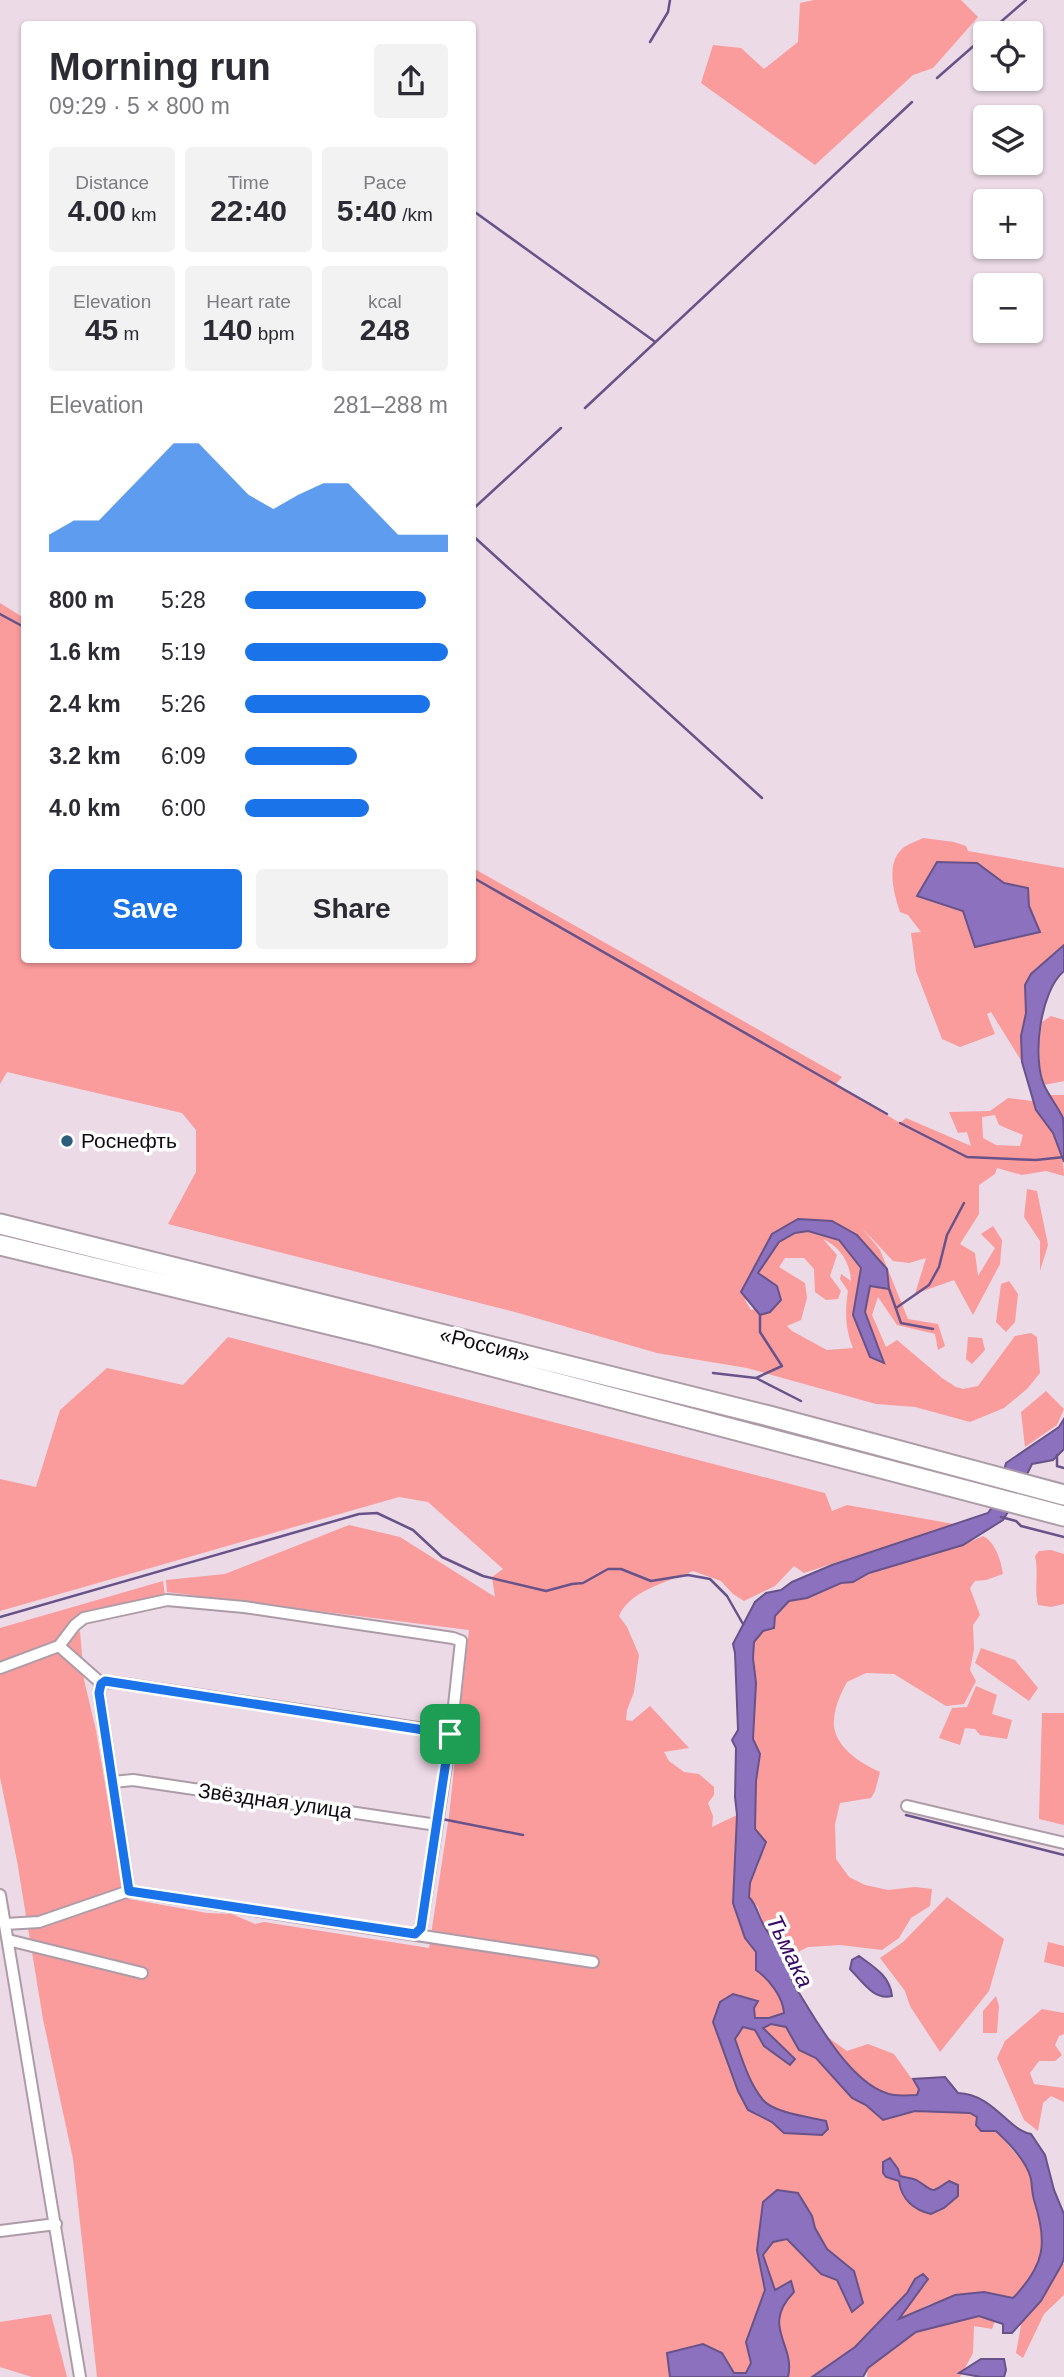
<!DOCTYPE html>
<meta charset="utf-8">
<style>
:root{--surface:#fff;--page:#f2f2f3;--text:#2b2b33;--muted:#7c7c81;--accent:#1a73e8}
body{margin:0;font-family:Helvetica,sans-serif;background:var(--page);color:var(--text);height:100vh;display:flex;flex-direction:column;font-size:26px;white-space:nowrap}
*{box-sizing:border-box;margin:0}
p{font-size:23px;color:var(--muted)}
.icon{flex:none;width:38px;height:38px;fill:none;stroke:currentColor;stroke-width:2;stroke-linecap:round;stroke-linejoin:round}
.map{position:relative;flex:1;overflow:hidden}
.side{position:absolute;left:21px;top:21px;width:455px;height:942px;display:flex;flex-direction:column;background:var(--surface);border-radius:7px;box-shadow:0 2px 5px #0004}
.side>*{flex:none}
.controls{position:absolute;left:973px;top:21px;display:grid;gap:14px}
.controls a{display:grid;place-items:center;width:70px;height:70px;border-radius:7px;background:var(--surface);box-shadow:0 2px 5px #0004;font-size:35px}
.pin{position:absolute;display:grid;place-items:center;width:60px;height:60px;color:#fff;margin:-30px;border-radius:14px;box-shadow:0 4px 10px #0006}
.round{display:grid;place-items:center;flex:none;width:74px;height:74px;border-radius:7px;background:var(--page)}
.summary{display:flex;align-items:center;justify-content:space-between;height:119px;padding:0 28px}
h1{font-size:38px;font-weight:700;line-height:52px}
.stats{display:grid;grid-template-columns:repeat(3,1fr);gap:10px;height:119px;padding:7px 28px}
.stats div{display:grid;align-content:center;border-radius:7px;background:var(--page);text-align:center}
.stats b{font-size:30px;font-weight:700}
.stats small{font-size:19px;font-weight:400}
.stats p{font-size:19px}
.chart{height:196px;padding:14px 28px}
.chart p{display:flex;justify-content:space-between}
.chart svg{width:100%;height:126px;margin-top:7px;fill:var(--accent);opacity:.7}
.primary-button{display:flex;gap:14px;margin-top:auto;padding:14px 28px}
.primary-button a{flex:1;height:80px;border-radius:7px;background:var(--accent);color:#fff;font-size:28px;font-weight:700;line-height:80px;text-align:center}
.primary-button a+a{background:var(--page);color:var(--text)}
ul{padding:0 28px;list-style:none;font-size:23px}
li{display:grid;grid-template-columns:112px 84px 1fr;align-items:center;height:52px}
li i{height:18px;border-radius:9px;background:var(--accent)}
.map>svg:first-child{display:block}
.green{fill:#fa9b9c;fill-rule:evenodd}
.water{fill:#8c72be;stroke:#67538a;stroke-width:2}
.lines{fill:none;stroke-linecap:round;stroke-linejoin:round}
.stream{stroke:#67538a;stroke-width:2.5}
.street-casing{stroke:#ad9ca7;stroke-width:14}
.highway-casing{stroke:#ad9ca7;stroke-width:23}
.street{stroke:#fff;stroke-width:10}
.highway{stroke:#fff;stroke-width:19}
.route-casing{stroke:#fff;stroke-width:14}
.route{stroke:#1a73e8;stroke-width:9}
.poi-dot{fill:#2c5d7b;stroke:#fff;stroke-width:2.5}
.labels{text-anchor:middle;stroke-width:7;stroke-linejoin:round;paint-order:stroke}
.poi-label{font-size:21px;fill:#120c10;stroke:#fff;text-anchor:start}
.street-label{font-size:21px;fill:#120c10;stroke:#fff}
.water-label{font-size:23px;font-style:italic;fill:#390a68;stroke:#fff}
</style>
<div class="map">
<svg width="1064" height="2377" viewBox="0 0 1064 2377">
<rect width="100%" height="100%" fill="#ecdae6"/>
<!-- green -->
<path class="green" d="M814,0h147l17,17 -45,51 -20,7 -98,90 -114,-82 12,-38 28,3 23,21 34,-27 2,-39z
M0,603l24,15v341h448l1,-91 369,209 -6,7 64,39 6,-5 65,28 -4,-14 -9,1 -9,-21 41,-1 18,-13 25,3c4,12 12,19 19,30 7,13 12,30 12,45l-18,-5 -24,4 -25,-7 -2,6 -16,11v29l-19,30 15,9 3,23 17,-28 -14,-14 12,-8 9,14 -2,24 -27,51 -19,-35 -39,14 11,-36 -17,5 -16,-2 -31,-33 18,22 28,69 30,5 7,22 -7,4 -3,-16 -38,-9 -19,-28 -6,18 14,32 11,-7 45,38 14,9 7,2 15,-3 37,-50 16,-3 6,4 3,36 -13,16 -23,19 -34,14 -55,-15 -39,-3 -129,-36 -90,-15 -142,-41 -347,-88 28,-52v-42l-14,-17 -175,-41 -7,12zM995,1115l4,10 24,10 -3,11 -24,-1 -13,-7 -1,-21zM823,1239c17,8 27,23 28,42l-10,-7 -1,5 8,12c-3,21 -3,37 5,57l-26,2 -35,-19 -5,-5 14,-6 6,-22 -2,-15 -26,-16 6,-9h19l10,11 1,23 11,8 12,-1 3,-8 -11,-15 7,-21zM760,1288l3,20 -12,2 -6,-10z
M923,838l31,4 12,4 2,5 96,17v77l-33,29 -6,11 1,29 -5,22 1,26 -31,-50 -4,2 8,20 -35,13 -18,-8 -26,-68 -5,-38 10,-1 -13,-17 -8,-3c-6,-18 -15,-49 3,-64 5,-4 14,-7 20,-10zM977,863l27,20 24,5 1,18 11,26 -65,15 -12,-36z
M1051,1016l13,4v61l-20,4c-7,-22 -5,-41 -2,-63z
M1050,1095h14v25z
M1027,1189l10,2 11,54 -8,26v-30l-16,-24z
M1009,1281l9,13 -3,28 -9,10 -10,-10 5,-38z
M228,1337l589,154 8,2 7,18 15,-6 107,19 -150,49 -10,-7 -19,20 -31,15 -11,-7 -12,-13 -28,-10c-25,11 -63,19 -74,45l8,11 12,28 -5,37 -7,18 -1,10 6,1 18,-15 39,42 -25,4 5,9 15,11 15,2 15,13v8l-6,8 5,13 -1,11 25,-12 -4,88 12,35 11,14v18l8,6 88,122 14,7 17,15 32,-9 55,2 26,18 27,31 8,14 2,22 6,14 4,33 -5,21 -9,15 -17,17 -28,-6 -54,12 -43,22 -75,51h-715l-24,-218 -30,-140 -26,-158 -17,-84v-149l163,-47 2,15 -88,20 -16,22 8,2 11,-9 4,49 12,50 28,168 83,15 25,1 23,10 9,-2 165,26 20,-132 20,-186 -302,-38 -1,-12 59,-6 124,-49 51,12 95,60 -3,-20 11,-8 -75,-67 -29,-5 -399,114v-132l36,8 24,-77 47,-42 76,17z
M968,1337l14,1 3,12 -13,14 -6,-5z
M1046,1391l18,18 -7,16 -32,22 -4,-35z
M983,1536c13,7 18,25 20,38l-17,6 -11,1 -5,7 10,27 -7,10 1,24 -4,21 6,11 -12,23 -18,2 -52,-32 -28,-1 -19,9c-6,11 -12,24 -13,37 -3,26 26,44 46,53l-5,19 -4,7 -31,5 -5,21 1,35 13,18 16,8 23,5 27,-3 17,2 -2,17 -19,12 -12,20 -17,12 -42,-5 -32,2 -20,10 -25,-32 -5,-18 -9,-9 1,-15 8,-17 8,-24 -10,-12v-49l4,-27 -7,-15 3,-56 -3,-25 1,-16 35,-41 18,-3 34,-15 12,-1 16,-9 94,-28z
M1051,1550l13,4v50l-13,3 -13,-2c-4,-17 1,-33 -3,-49l4,-5z
M981,1648l34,12 23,28 -9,13 -54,-38z
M976,1686l21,9 -5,19 20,6 -5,19 -27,-4 -5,-6 -10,-1 -5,17 -21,-7 13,-30 15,-1z
M1042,1713h22v112l-25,-6z
M947,1897l57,42 -15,52 -49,61 -30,-46 -5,-15 -25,-33 23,-16z
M1048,1942l16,4v21l-20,-5z
M996,1996l3,10 -2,27h-14v-22z
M1042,2009l22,4v21l-5,2 -4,9 7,10 -7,6h-16l-9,12 4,11 30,4v14l-13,-6 -8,7 -5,28 -14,-11 -27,-62 8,-17z
M826,2036l21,15 21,-7 26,10 25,35 -2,6c-7,0 -16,1 -23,0 -29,-5 -51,-37 -68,-59z
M1062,2264h2v31l-20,19 -21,44 -7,-5 8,-44z
M51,2314l16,63h-35l-32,-10v-45z
M979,2316l16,5 -3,8 -18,-3 -1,27 -13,24h-93l1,-9 48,-36z"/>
<!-- water -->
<path class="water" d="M937,862l40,1 27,20 24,5 1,18 11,26 -65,15 -12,-36 -46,-15z
M1064,945v26c-24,20 -32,86 -20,114 5,11 14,22 19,33 1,11 1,32 1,44l-11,-29 -17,-23 -14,-48 -1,-26 5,-23 -1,-28 6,-11z
M798,1219l34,2 25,14 30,34 2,20 -19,-3 -5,26 19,51 -14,-6 -17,-42 8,-47 -22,-28 -31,-9 -13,2 -16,9 -21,31 19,13 4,14 -11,12 -10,3 -19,-23 31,-58z
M1064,1419v30l-11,11 -21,4 -21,43 -8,13 -40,25 -94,28 -16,9 -12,1 -34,15 -18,3 -14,15 -1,12 -11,3 -9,11 -1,16 3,25 -3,56 7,15 -4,27 -1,48 11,13 -16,41 -1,14c8,9 8,15 13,25 7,15 23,33 38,41v5l-7,3 -1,9 4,8c20,32 57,101 98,107 7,1 16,0 23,0l2,-6 -6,-10 32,-2 13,16c35,1 51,38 73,41l14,21 9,35 10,24v44l-2,6 -21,37 -29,32h-9v-9l-24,-8 -63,16 -48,36 -5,9h-51l43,-30 52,-54 8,-14 8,-5 5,5 -29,40 56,-24 29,-3 29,6c32,-33 35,-55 21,-98 -2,-7 -2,-14 -3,-21 -4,-18 -22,-36 -35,-48h-15l-5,-6 1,-8 -7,-4 -55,-2 -32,9 -17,-15 -14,-7 -36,-40 -17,-8 -13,-23 -15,-3 -8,4 32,31 -5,6 -26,-19 -9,-16 -12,-3 -8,12c7,20 14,44 28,61 11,13 46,17 63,21l2,8 -6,6 -38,-2 -12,-11 -24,-12 -10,-19 -25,-69 7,-20 13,-8 25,7 -4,7 1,10h14l15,-5c-1,-16 -15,-34 -28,-43v-18l-11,-14 -12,-35 4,-88 -2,-18 1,-49 -4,-8 6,-10 -3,-77 -2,-9 22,-42 11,-9 15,-3 11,-8 40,-17 156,-52 7,-10 11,-40 53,-36z
M859,1956c15,11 31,20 33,40 -18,5 -30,-15 -42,-27l2,-9z
M890,2158l8,11 2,7c6,2 14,2 18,5 17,11 12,13 31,0l9,4v11l-14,12 -13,6c-17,-4 -30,-15 -32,-33l-13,-4 -3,-4v-11z
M777,2190l21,3 14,23 3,12 12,21 27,22 9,32 -11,9 -15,-32 -16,-6 -34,-35 -14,3 -10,13 12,35 16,-9 3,11c-34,35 2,52 -6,85h-118l-3,-24 36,-9 19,9 12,20h12l5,-10 -5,-21 19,-52 -8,-40 6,-48z
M981,2359h23l2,11 -2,7h-23l-22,-4z"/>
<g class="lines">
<!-- stream -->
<path class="stream" d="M988,33l38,-33
M650,42l18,-30 2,-12
M937,78l48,-42
M472,210l182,131
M585,408l327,-306
M472,510l89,-82
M472,535l290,263
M0,614l24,13
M472,877l415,237
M900,1123l67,34 69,3 28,-3
M889,1289l12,34 32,6
M896,1308l33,-23 10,-18 8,-32 17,-32
M713,1373l43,5 45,23
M756,1378l26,-12 -22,-34v-17
M1057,1455v11l7,2
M1001,1517l15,4 5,5 43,11
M0,1617l359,-103 18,-1 36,17 29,27 41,19 63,15 26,-7 11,-1 25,-14h13l30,12 37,-6 22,4 17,17 16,28
M906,1815l158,40
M442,1819l81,16"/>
<defs>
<path id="street" d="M59,1646l16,-21 9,-7 83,-18 77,7 209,31 8,3 -10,92 -30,195 -6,6
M0,1668l59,-22 42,37
M101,1683l11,-1 339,51
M101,1683l-2,10 30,198
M113,1782l20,-2 304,45
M907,1806l157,37
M0,1895l80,482
M5,1924l34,-2 90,-31 464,71
M8,1940l134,33
M0,2231l56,-7"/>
<path id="highway" d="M0,1224l769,192 295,79
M0,1245l373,90 691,181"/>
</defs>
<!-- street casing -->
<use href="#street" class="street-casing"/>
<!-- highway casing -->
<use href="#highway" class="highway-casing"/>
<!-- street -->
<use href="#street" class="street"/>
<!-- highway -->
<use href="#highway" class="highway"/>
</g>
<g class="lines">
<defs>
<path id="route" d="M105,1681l345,53 -29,194 -6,6 -286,-43 -30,-198 2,-9z"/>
</defs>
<!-- route casing -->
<use href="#route" class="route-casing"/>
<!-- route -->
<use href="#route" class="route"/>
</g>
<!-- markers -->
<circle class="poi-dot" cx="67" cy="1141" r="7"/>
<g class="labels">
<!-- poi labels -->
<g class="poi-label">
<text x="81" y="1148">Роснефть</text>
</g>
<!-- street labels -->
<g class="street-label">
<text transform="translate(485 1345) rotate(14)" y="7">«Россия»</text>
<text transform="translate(275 1801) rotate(8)" y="7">Звёздная улица</text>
</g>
<!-- water labels -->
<g class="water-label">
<text transform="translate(790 1951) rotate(64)" y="8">Тьмака</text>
</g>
</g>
</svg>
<div class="controls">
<a><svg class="icon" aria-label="locate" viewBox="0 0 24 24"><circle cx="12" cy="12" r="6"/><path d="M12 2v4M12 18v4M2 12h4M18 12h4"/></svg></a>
<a><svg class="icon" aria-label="layers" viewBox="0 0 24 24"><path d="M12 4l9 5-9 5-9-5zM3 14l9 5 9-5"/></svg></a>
<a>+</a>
<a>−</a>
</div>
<div class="pin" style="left:450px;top:1734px;background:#1e9e55"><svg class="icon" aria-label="arrive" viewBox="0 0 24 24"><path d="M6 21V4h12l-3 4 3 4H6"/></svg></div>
<section class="side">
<div class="summary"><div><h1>Morning run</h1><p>09:29 · 5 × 800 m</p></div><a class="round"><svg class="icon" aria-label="share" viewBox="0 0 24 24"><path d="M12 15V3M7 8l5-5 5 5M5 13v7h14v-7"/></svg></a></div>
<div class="stats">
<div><p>Distance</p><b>4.00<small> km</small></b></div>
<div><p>Time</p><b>22:40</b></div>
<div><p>Pace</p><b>5:40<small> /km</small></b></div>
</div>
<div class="stats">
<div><p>Elevation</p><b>45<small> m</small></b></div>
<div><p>Heart rate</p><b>140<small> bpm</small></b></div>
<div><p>kcal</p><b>248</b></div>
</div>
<div class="chart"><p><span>Elevation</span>281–288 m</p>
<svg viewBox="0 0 160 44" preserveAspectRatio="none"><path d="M0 44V38L10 33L20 33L30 24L40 15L50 6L60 6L70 15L80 24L90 29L100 24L110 20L120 20L130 29L140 38L150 38L160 38V44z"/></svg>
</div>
<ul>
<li><b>800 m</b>5:28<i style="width:89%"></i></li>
<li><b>1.6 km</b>5:19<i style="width:100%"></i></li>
<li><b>2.4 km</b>5:26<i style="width:91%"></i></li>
<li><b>3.2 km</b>6:09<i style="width:55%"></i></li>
<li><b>4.0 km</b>6:00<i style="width:61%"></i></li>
</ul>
<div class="primary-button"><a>Save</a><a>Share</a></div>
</section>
</div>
